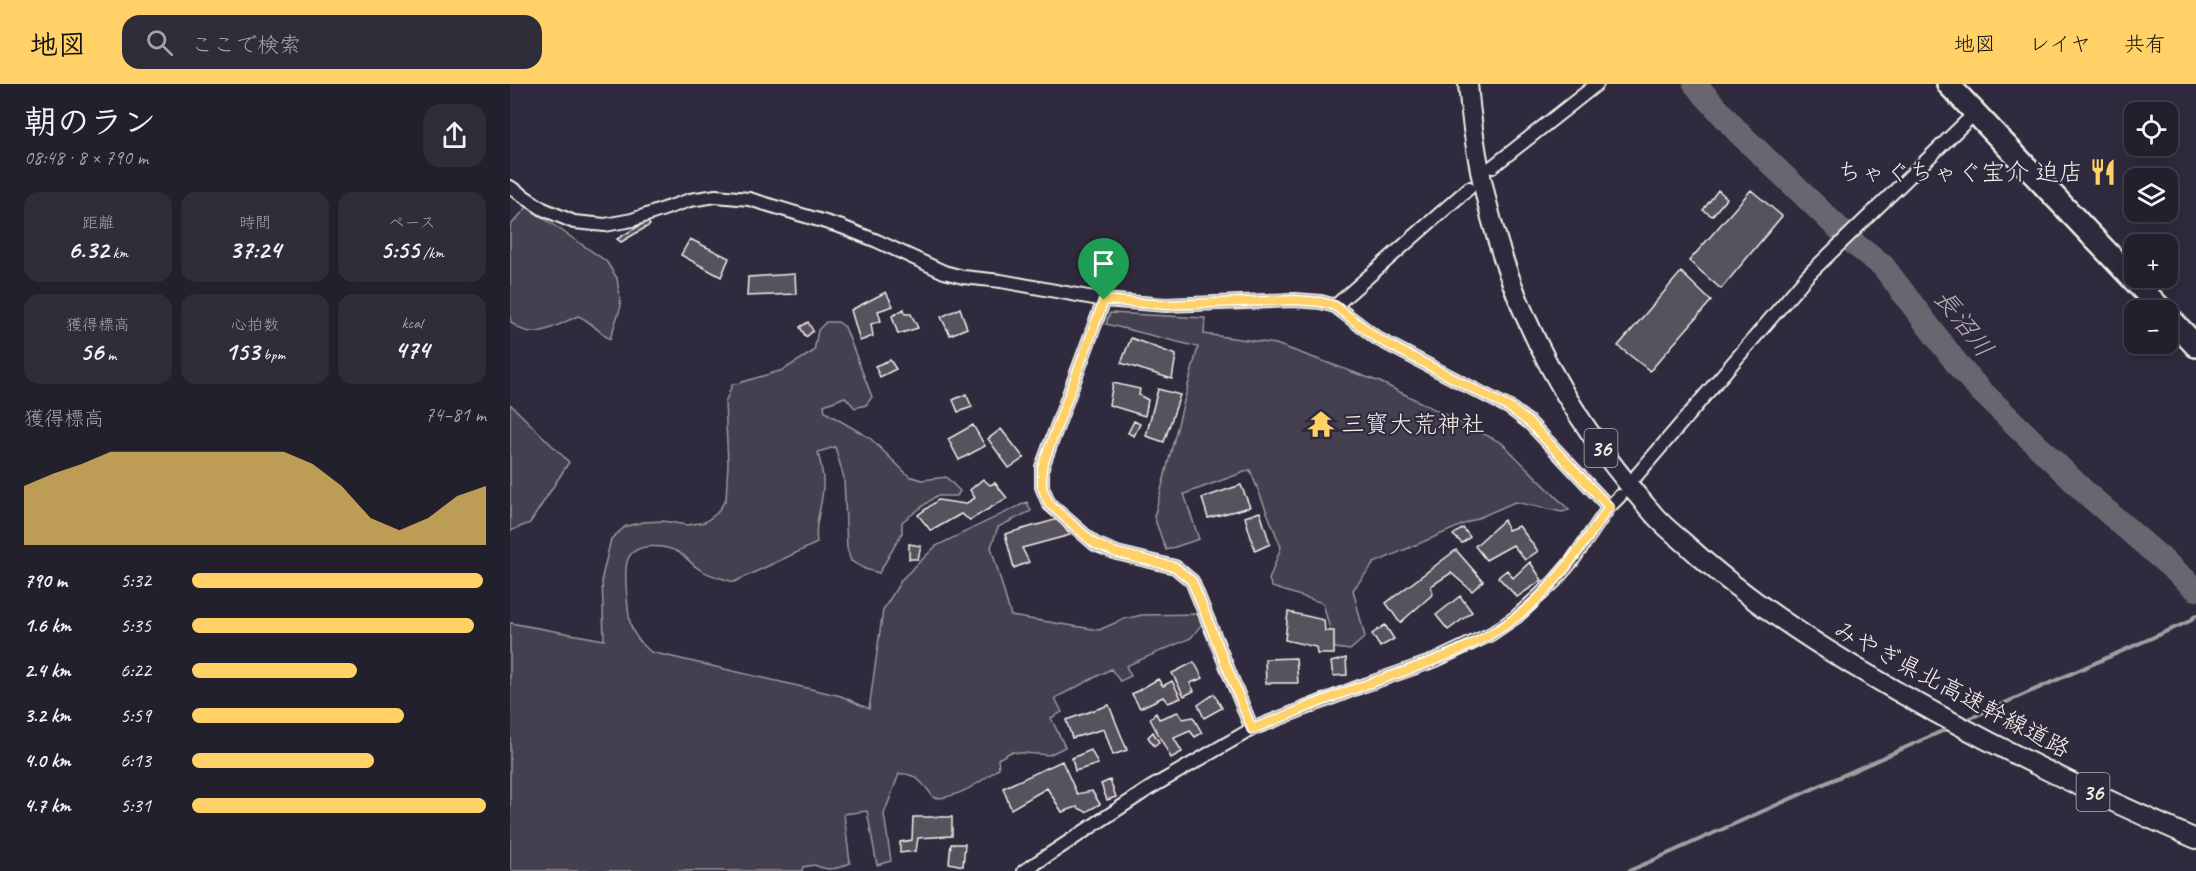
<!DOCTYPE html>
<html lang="ja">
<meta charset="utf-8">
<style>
:root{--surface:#23202e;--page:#2f2d3a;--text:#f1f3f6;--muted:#a3a3aa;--line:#403e4a;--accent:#ffd166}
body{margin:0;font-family:Caveat,"Klee One",sans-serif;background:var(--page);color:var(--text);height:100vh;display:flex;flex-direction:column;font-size:22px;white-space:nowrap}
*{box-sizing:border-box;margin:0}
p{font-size:20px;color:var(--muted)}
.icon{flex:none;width:33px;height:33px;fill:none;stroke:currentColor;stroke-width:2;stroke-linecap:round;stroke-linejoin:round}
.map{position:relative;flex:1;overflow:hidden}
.sheet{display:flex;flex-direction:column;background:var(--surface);width:510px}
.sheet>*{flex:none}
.fabs{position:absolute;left:1614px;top:18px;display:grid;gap:12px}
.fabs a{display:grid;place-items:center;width:54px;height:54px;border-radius:12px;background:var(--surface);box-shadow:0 3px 15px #0003,0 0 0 2px var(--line);font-size:30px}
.pin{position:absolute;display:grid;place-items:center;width:51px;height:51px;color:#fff;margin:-62px -26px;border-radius:50% 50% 50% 0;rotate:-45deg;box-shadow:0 0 6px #0007}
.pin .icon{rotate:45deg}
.round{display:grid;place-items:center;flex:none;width:63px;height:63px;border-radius:18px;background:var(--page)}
.head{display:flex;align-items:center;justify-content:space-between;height:102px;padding:0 24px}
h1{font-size:33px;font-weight:800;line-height:45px}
.figures{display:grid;grid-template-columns:repeat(3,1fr);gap:9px;height:102px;padding:6px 24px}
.figures div{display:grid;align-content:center;border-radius:15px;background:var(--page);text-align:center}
.figures b{font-size:26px;font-weight:800}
.figures small{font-size:16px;font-weight:400}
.figures p{font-size:16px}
.chart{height:168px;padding:12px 24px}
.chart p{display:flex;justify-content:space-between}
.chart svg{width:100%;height:108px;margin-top:6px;fill:var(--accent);opacity:.7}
ul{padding:0 24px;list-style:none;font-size:20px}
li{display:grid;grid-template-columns:96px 72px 1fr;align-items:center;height:45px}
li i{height:15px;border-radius:8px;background:var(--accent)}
header{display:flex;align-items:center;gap:36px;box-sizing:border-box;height:84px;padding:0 30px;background:var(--accent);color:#111}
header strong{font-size:28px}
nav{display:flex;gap:33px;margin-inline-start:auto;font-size:21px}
.search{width:420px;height:54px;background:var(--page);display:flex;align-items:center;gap:15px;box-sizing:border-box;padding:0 21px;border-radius:18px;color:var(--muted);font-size:22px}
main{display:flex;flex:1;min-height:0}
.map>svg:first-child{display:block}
.green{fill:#454050;stroke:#9c989c;stroke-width:1.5}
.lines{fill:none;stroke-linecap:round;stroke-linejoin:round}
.stream{stroke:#a19ea0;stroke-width:4}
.river{stroke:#6a6670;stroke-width:24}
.building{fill:#56525f;stroke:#f4f1e8;stroke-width:1.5}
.street-casing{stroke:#f4f1e8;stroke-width:16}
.primary-casing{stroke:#f4f1e8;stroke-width:22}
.highway-casing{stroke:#f4f1e8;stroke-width:26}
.street{stroke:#2f2a3d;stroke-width:12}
.primary{stroke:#2f2a3d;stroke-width:18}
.highway{stroke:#2f2a3d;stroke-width:21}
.route-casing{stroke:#fff;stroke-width:12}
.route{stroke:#ffd166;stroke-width:8}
.labels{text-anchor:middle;stroke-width:4.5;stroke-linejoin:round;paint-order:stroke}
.shield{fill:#2f2a3d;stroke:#b9b5b5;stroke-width:1.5}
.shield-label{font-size:22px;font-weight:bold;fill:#f4f1e8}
.poi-label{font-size:24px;fill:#f4f1e8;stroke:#2f2a3d;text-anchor:end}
.street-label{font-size:24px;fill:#f4f1e8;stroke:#2f2a3d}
.water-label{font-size:26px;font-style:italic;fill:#b6b2b2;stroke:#2f2a3d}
</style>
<header>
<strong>地図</strong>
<div class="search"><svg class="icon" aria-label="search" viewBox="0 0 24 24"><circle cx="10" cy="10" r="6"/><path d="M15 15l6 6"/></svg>ここで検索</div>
<nav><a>地図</a><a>レイヤ</a><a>共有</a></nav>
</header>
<main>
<section class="sheet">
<div class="head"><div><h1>朝のラン</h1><p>08:48 · 8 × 790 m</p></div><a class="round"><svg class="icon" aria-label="share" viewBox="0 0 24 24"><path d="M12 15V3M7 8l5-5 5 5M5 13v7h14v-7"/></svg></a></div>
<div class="figures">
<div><p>距離</p><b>6.32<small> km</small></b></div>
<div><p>時間</p><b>37:24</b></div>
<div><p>ペース</p><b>5:55<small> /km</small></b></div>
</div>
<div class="figures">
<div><p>獲得標高</p><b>56<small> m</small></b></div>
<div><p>心拍数</p><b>153<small> bpm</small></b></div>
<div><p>kcal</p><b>474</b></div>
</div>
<div class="chart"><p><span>獲得標高</span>74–81 m</p>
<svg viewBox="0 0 160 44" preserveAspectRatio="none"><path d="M0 44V20L10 15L20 11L30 6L40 6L50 6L60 6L70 6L80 6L90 6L100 11L110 20L120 33L130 38L140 33L150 24L160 20V44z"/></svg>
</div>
<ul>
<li><b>790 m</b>5:32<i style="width:99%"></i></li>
<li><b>1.6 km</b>5:35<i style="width:96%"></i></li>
<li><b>2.4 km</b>6:22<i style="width:56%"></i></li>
<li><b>3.2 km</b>5:59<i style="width:72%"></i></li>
<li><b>4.0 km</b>6:13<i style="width:62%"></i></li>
<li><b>4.7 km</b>5:31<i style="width:100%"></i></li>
</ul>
</section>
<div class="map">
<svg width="1686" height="787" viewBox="0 0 1686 787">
<rect width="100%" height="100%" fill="#2f2a3d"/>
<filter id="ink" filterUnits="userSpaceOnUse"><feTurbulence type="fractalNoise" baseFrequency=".0167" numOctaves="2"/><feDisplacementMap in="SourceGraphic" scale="12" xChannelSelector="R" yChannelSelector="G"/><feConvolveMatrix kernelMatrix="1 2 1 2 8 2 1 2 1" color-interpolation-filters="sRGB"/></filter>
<g filter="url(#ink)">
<!-- green -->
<path class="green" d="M17,123l79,54 11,17 4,28 -11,33c-12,-7 -20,-19 -32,-23 -24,10 -46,28 -68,5v-95z
M600,229l95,5 -1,16 72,10 104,38 122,61 67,67 -7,2 -47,-10 -141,61 -21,27 12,47 -15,13 -15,-2 -12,-45 -51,-16 -3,-7 12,-33 -31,-77 -66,24 15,45 -33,11 -12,-33 44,-170 -92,-23z
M316,238h12l7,5 27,70 -6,8 -11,3 -10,-11 -21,8 1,7 45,26 39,38 13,4 24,-3 14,14 -3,5h-21l-34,26v11l-23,40 -14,-4 -14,-8 -4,-13 -3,-70 -9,-31 -17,5c2,11 6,21 5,33 0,22 -9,35 -6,58l-83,39c-12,-4 -25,-6 -35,-13 -8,-5 -13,-13 -21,-17 -13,-7 -43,-10 -50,7 -4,10 -2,26 -1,37 2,27 2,38 24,56l190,44 28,13 14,-99 19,-31 34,-33 91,-44 4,9 -33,16 -7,20 20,69 88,14 25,-11 18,-4 56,-1 4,10 -11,14 -65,28 5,10 -11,5 -9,-12 -56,29 7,14 -11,6 14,29 -16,8 -38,-3 -13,7 1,9c-18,14 -42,31 -65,30 -9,-12 -18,-26 -35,-24l-15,40 7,47 -14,4 -10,-54 -23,3 6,49c-15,7 -21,8 -36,2l-11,2 -1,4h-292v-248l94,17 -2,-63 9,-38 15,-13 18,-4 19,-1 24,4 18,-3 12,-9 9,-14 2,-36 -3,-60 7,-18 51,-15 31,-19 4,-21z
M0,320l59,58 -39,61 -20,8z"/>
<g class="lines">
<!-- stream -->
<path class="stream" d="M1454,637l226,-100 6,-6
M1119,787l320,-143"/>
<!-- river -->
<path class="river" d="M1185,0l43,48 119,114 26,20 78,103 19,21 106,103 110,96"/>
</g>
<!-- building -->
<path class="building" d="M1208,106l9,8 -15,18 -9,-6z
M1241,106l31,26 -61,73 -32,-28z
M137,137l3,4 -29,17 -4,-3z
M180,155l39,19 -8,19 -40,-22z
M1171,188l30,29 -61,70 -32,-25z
M285,190l1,20 -49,2 1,-19z
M376,208l7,14 -15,5 3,10 -10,3 2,12 -13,5 -9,-31z
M450,224l7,20 -17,7 -9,-18z
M394,225l1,5h6l7,14 -20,6 -6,-18z
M298,238l5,9 -7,6 -6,-10z
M621,254l45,17 -4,24 -51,-16z
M380,276l6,9 -16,8 -5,-11z
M603,299l27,6 -1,6 9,5 -3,16 -36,-11z
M648,305l22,6 -16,47 -18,-6z
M456,310l6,13 -14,5 -5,-12z
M624,337l6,3 -6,12 -6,-3z
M463,341l12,21 -26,14 -11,-21z
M491,345l23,29 -15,10 -21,-29z
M473,395l7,6 5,-2 12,15 -37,22 -9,-6 -30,17 -13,-16 20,-15 27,4 10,-6 -5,-8z
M731,401l9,22 -42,11 -6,-20z
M750,428l10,32 -15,7 -10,-34z
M548,435l12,16 -48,13 7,14 -15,6 -9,-34z
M994,436l4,10 11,-4 19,25 -13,9 -12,-15 -27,15 -11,-14z
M953,444l7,9 -8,6 -9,-8z
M399,460l12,2 -3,13h-9z
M946,466l27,31 -11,10 -21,-18 -20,13 2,8 -33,29 -14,-20z
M1020,478l12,18 -25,17 -19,-20 9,-7 6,8z
M950,512l12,16 -24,18 -12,-15z
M778,528l36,8 1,11h9v23h-17l-1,-7 -31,-7z
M875,541l9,14 -14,8 -8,-13z
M786,574l2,25h-32l-1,-24z
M836,574l1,17 -14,1 -2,-14z
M684,578l9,16 -13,5 4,8 -10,5 -12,-23z
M648,595l5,7 9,-5 9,17 -13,5 -5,-6 -23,11 -8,-14z
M704,610l8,14 -18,10 -6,-13z
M599,621l18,45 -14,5 -9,-26 -32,9 -6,-18z
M668,628l5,7 10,-2 9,16 -7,4 -5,-6 -16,7 8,14 -11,6 -21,-39 6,-6 3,6z
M643,648l6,10 -5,4 -6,-9z
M581,666l7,14 -23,7 -3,-13z
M552,677l15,33 15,-3 8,13 -14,8 -9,-5 -15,5 -15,-24 -36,21 -8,-21z
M600,696l6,17 -9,3 -6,-16z
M403,733h39v19l-34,2 -2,13 -16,2v-11l12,-2z
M441,760h14l-2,22 -14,-3z"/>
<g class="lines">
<defs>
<path id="street" d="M982,83l105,-83
M0,103l33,22 31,13 31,3 27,-5 58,-20 26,-4 33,3 93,28 35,14 67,31 19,5 38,4 103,19 62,5 129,-5 26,2 14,4 43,33 132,69 20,15 79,84
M594,216l-62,167v20l7,17 46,40 22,9 58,14 17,14 60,148
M825,222l134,-118
M1127,391l171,-200 167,-162
M514,787l126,-83 102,-59 107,-42 77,-27 55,-26 25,-17 38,-35 18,-21 37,-54 11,-11"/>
<path id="primary" d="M958,0c14,167 76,308 188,433 10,11 22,20 33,30 50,46 105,83 163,118 110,66 226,123 344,174"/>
<path id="highway" d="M1438,0l214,226
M1658,232l28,30"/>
</defs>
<!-- street casing -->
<use href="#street" class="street-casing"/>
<!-- primary casing -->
<use href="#primary" class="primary-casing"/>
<!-- highway casing -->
<use href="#highway" class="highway-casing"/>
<!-- street -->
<use href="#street" class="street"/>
<!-- primary -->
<use href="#primary" class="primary"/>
<!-- highway -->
<use href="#highway" class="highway"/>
</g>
</g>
<g class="lines" filter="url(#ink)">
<defs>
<path id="route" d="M594,216l62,5 129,-5 26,2 14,4 43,33 132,69 20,15 79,84c-28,40 -54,81 -94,111 -45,34 -100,49 -153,68 -37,13 -73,29 -110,43l-60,-148 -17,-14 -58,-14 -22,-9 -46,-40 -7,-17v-20z"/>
</defs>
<!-- route casing -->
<use href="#route" class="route-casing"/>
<!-- route -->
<use href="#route" class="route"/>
</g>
<!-- icons -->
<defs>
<symbol id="restaurant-bare" viewBox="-9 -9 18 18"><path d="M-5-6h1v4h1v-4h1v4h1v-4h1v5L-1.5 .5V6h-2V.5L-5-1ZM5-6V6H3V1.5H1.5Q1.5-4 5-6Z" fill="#ffd166" stroke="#2f2a3d" stroke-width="2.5" paint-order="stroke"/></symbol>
<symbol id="temple-bare" viewBox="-9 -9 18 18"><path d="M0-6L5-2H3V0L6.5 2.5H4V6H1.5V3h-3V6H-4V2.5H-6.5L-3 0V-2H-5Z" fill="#ffd166" stroke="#2f2a3d" stroke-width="2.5" paint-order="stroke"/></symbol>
</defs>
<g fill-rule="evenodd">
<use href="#restaurant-bare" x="1574" y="69" width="38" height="38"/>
<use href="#temple-bare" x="792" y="321" width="38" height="38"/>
</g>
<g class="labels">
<!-- shield labels -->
<g class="shield">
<rect x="1074.5" y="345" width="33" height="38" rx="4.5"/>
<rect x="1566.5" y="689" width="33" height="38" rx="4.5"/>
</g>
<g class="shield-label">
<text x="1091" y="372">36</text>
<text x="1583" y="716">36</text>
</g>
<!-- poi labels -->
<g class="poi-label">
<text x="1573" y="96">ちゃぐちゃぐ宝介 迫店</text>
<text x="831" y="348" text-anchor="start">三寳大荒神社</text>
</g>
<!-- street labels -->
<g class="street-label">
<text transform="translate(1442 605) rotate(28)" y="8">みやぎ県北高速幹線道路</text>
</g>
<!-- water labels -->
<g class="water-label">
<text transform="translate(1454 239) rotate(52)" y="9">長沼川</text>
</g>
</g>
</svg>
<div class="fabs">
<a><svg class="icon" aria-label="locate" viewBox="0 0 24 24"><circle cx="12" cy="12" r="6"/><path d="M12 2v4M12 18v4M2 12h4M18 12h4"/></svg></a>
<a><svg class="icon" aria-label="layers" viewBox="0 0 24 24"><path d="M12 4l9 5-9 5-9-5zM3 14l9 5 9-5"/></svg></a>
<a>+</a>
<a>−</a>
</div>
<div class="pin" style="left:594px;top:216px;background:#1e9e55"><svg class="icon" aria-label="arrive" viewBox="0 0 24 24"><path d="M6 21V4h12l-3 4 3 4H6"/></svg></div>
</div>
</main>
